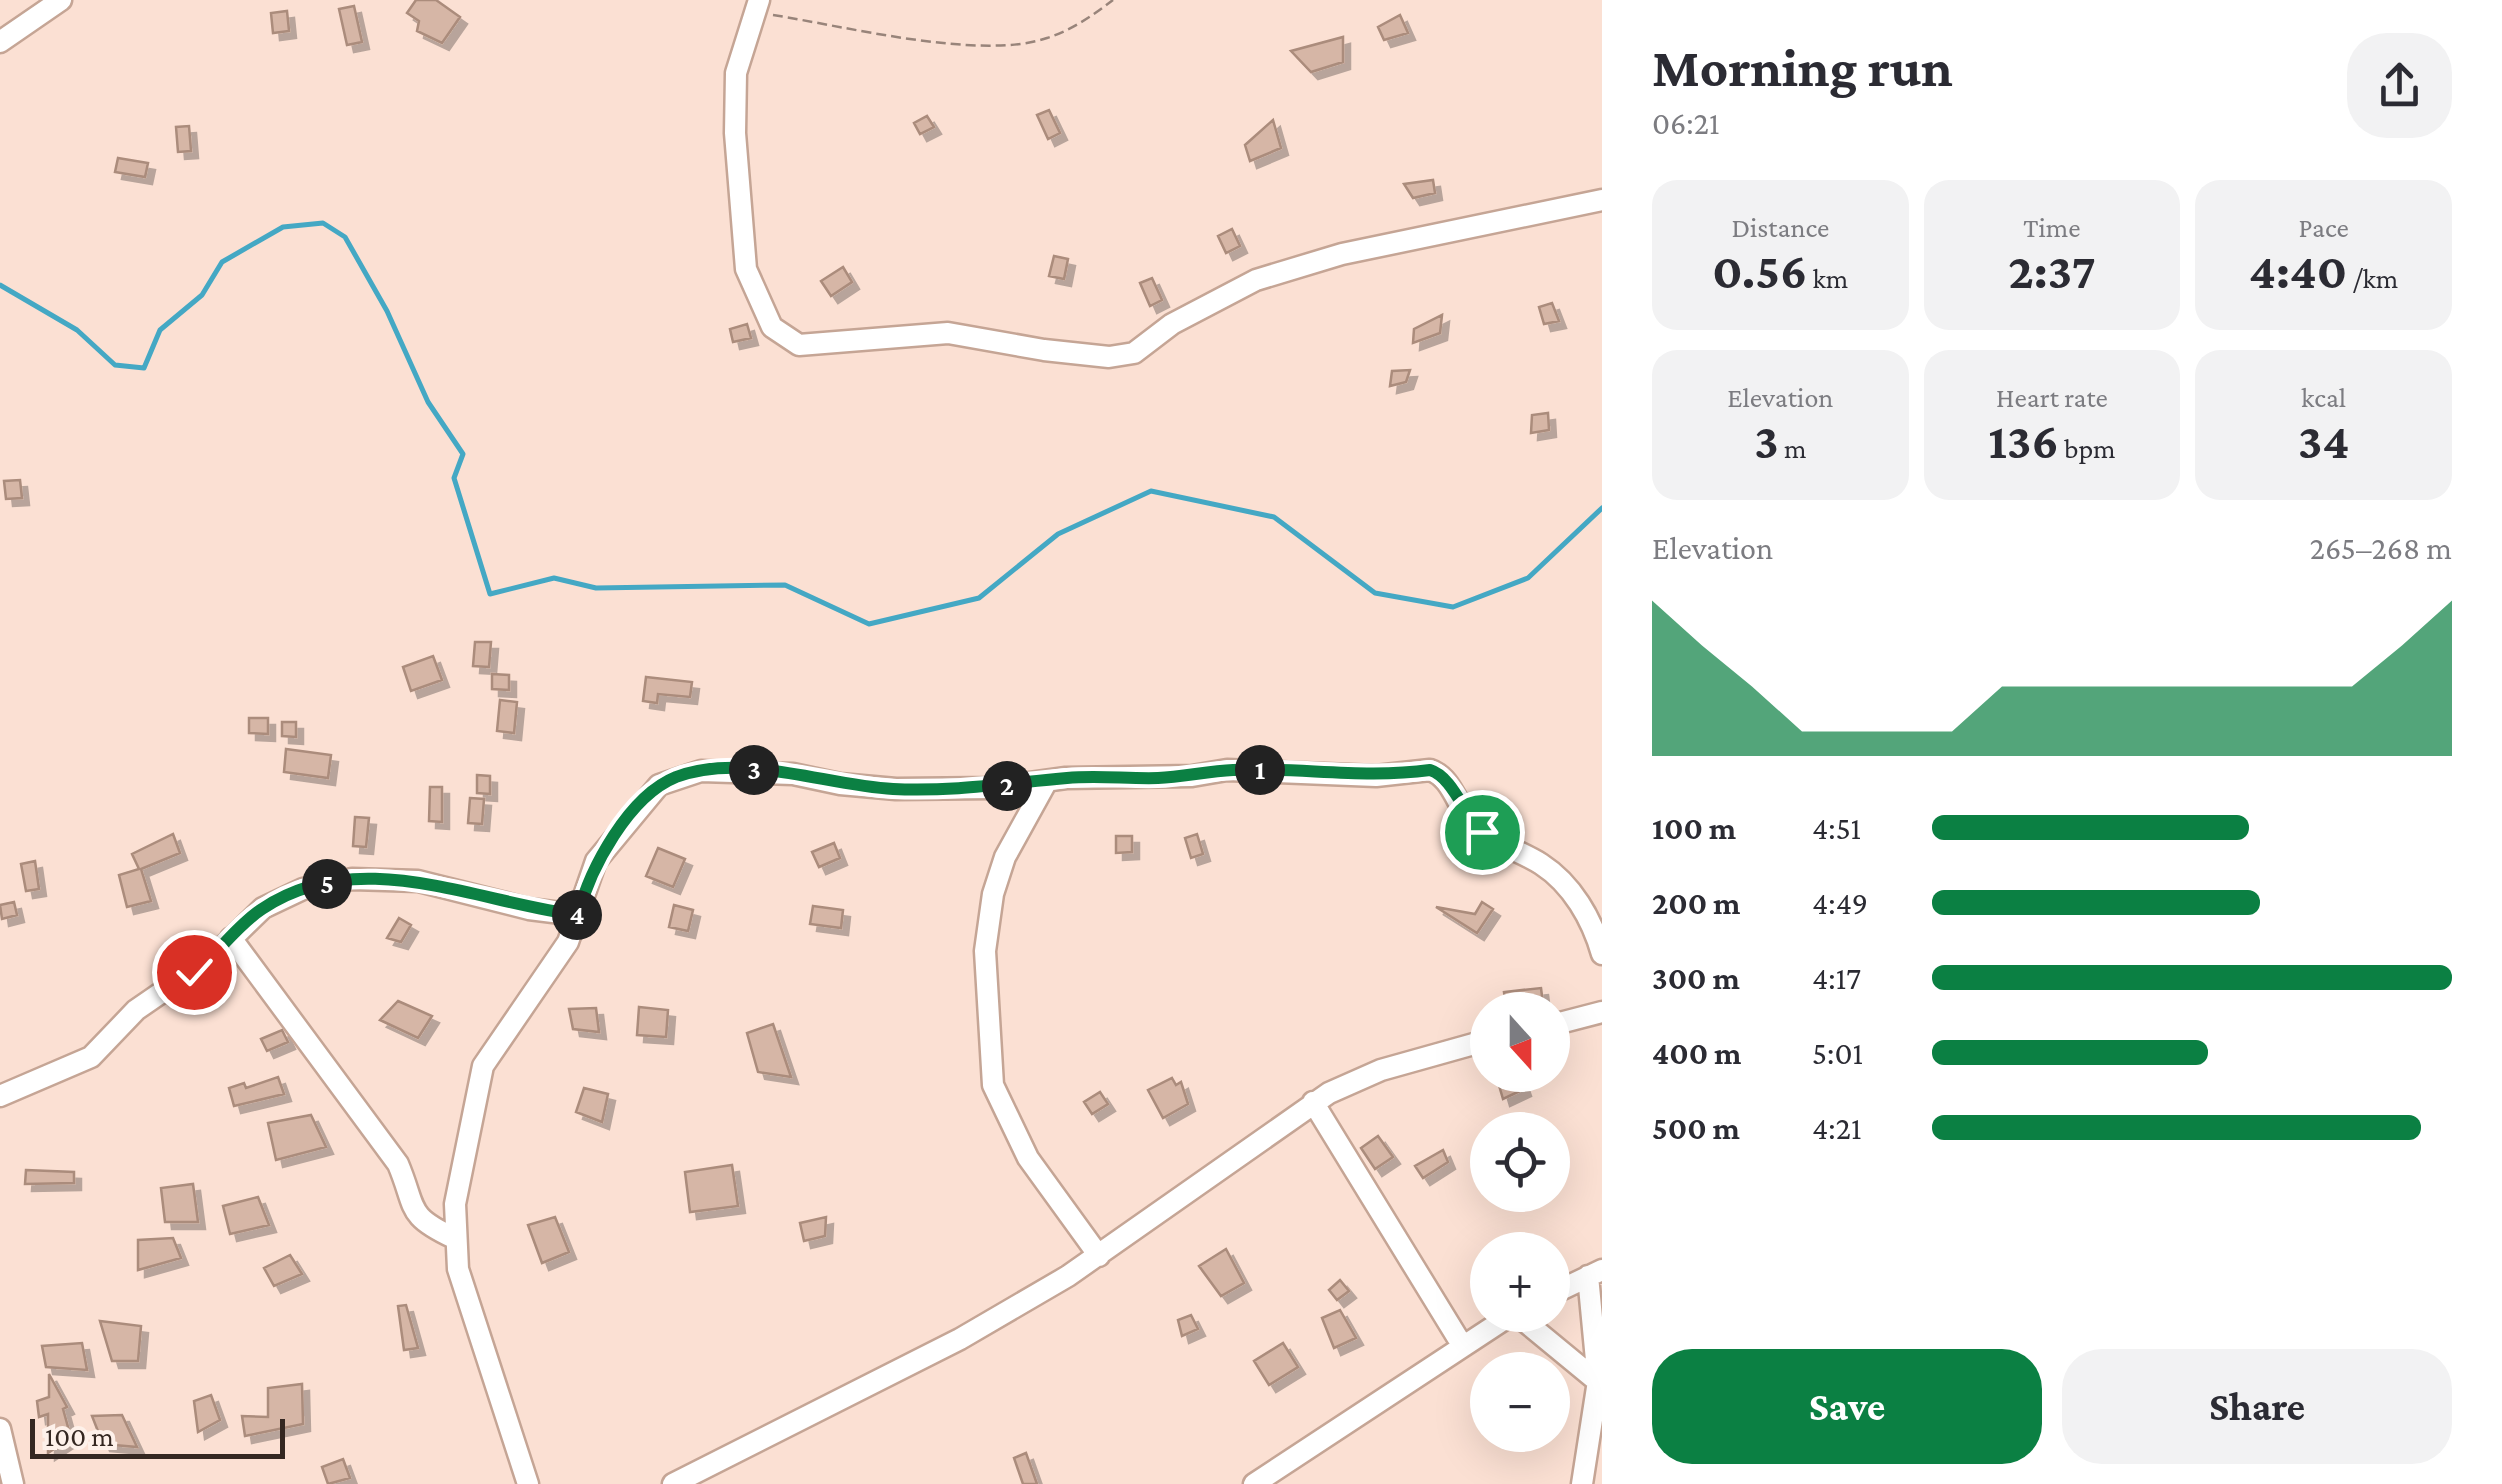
<!DOCTYPE html>
<meta charset="utf-8">
<style>
:root{--surface:#fff;--page:#f2f2f3;--text:#2b2b33;--muted:#7c7c81;--accent:#0b8043}
body{margin:0;font-family:"Crimson Pro",serif;background:var(--page);color:var(--text);height:100vh;display:flex;flex-direction:column;font-size:38px;white-space:nowrap}
*{box-sizing:border-box;margin:0}
p{font-size:32px;color:var(--muted)}
.icon{flex:none;width:55px;height:55px;fill:none;stroke:currentColor;stroke-width:2;stroke-linecap:round;stroke-linejoin:round}
.map{position:relative;flex:1;overflow:hidden}
.side{display:flex;flex-direction:column;background:var(--surface);width:900px}
.side>*{flex:none}
.needle{width:65px;rotate:159deg}
.controls{position:absolute;left:1470px;top:992px;display:grid;gap:20px}
.controls a{display:grid;place-items:center;width:100px;height:100px;border-radius:50%;background:var(--surface);box-shadow:0 10px 40px #0002;font-size:50px}
.scale{position:absolute;left:30px;bottom:25px;width:255px;box-sizing:border-box;padding-left:10px;border:5px solid #342721;border-top:0;font-size:28px;line-height:35px;white-space:nowrap;color:#342721;-webkit-text-stroke:8px #fef1ea;paint-order:stroke}
.pin{position:absolute;display:grid;place-items:center;width:85px;height:85px;color:#fff;margin:-42px;border:5px solid #fff;border-radius:50%;box-shadow:0 2px 10px #0007}
.km{position:absolute;width:50px;height:50px;margin:-25px;border-radius:50%;background:#222;color:#fff;font-size:28px;line-height:50px;text-align:center}
.round{display:grid;place-items:center;flex:none;width:105px;height:105px;border-radius:40px;background:var(--page)}
.summary{display:flex;align-items:center;justify-content:space-between;height:170px;padding:0 50px}
h1{font-size:55px;font-weight:700;line-height:75px}
.figures{display:grid;grid-template-columns:repeat(3,1fr);gap:15px;height:170px;padding:10px 50px}
.figures div{display:grid;align-content:center;border-radius:25px;background:var(--page);text-align:center}
.figures b{font-size:50px;font-weight:700}
.figures small{font-size:28px;font-weight:400}
.figures p{font-size:28px}
.chart{height:280px;padding:20px 50px}
.chart p{display:flex;justify-content:space-between}
.chart svg{width:100%;height:180px;margin-top:10px;fill:var(--accent);opacity:.7}
.button{display:flex;gap:20px;margin-top:auto;padding:20px 50px}
.button a{flex:1;height:115px;border-radius:40px;background:var(--accent);color:#fff;font-size:40px;font-weight:700;line-height:115px;text-align:center}
.button a+a{background:var(--page);color:var(--text)}
ul{padding:0 50px;list-style:none;font-size:32px}
li{display:grid;grid-template-columns:160px 120px 1fr;align-items:center;height:75px}
li i{height:25px;border-radius:12px;background:var(--accent)}
main{display:flex;flex:1;min-height:0}
.map>svg:first-child{display:block}
.lines{fill:none;stroke-linecap:round;stroke-linejoin:round}
.stream{stroke:#44a8c4;stroke-width:5}
.building{fill:#d6b6a6;stroke:#ab8c7c;stroke-width:2.5;filter:url(#shadow)}
.minor-casing{stroke:#c5a595;stroke-width:25}
.path{stroke:#98847a;stroke-width:2.5;stroke-dasharray:10 5;stroke-linecap:butt}
.minor{stroke:#fff;stroke-width:20}
.route-casing{stroke:#fff;stroke-width:20}
.route{stroke:#0b8043;stroke-width:12}
</style>
<main>
<div class="map">
<svg width="1602" height="1484" viewBox="0 0 1602 1484">
<defs>
<filter id="shadow"><feDropShadow dx="7" dy="7" stdDeviation="0" flood-color="#0004"/></filter>
</defs>
<rect width="100%" height="100%" fill="#fbe0d3"/>
<g class="lines">
<!-- stream -->
<path class="stream" d="M0,285l77,45 38,35 29,3 16,-38 42,-35 20,-33 61,-35 40,-4 22,14 42,74 41,91 35,52 -9,24 36,116 64,-16 42,10 189,-3 84,39 110,-26 79,-64 93,-43 123,26 101,76 78,14 75,-29 74,-70"/>
</g>
<!-- building -->
<path class="building" d="M416,0h20l24,17 -18,26 -25,-12 2,-10 -12,-8z
M354,6l8,36 -15,3 -8,-36z
M287,11l2,20 -16,2 -2,-20z
M1400,15l8,18 -24,7 -6,-13z
M1343,37v25l-32,10 -20,-21z
M1049,110l11,23 -12,6 -11,-24z
M927,116l7,11 -14,7 -6,-11z
M1273,120l8,28 -31,13 -5,-16z
M189,126l2,25 -13,1 -2,-25z
M118,158l30,5 -3,14 -30,-5z
M1433,180l2,13 -22,5 -9,-14z
M1232,229l8,17 -14,7 -8,-17z
M1054,256l14,3 -4,20 -15,-3z
M843,267l9,15 -21,14 -10,-15z
M1152,278l10,22 -12,6 -10,-23z
M1552,303l7,18 -15,3 -5,-17z
M1442,315l-2,18 -27,10 1,-14z
M747,324l4,14 -18,4 -3,-13z
M1410,370l-4,12 -16,4 2,-15z
M1548,413l1,17 -18,3 1,-18z
M20,480l2,18 -16,1 -2,-18z
M475,642h16l-2,25 -16,-1z
M433,656l9,24 -31,11 -8,-24z
M492,674l17,1v15l-17,-1z
M646,677l46,5 -2,15 -32,-3 -1,9 -14,-2z
M500,700l17,2 -3,31 -17,-2z
M249,718h19v16l-19,-1z
M282,722h14v15l-14,-1z
M286,749l45,6 -3,23 -44,-6z
M477,775l13,1v18l-13,-1z
M430,787h12v35l-13,-1z
M470,798l14,1 -2,25 -14,-1z
M355,817l14,1 -3,29 -13,-1z
M173,834l7,19 -39,16 10,32 -24,6 -8,-32 20,-6 -7,-15z
M1197,834l6,20 -12,4 -6,-20z
M1116,836h16v16l-16,1z
M834,843l6,15 -21,9 -7,-15z
M658,848l27,11 -12,28 -27,-11z
M35,861l4,28 -13,2 -5,-27z
M14,902l3,13 -15,4 -2,-14z
M1482,902l11,7 -16,24 -41,-26 39,7z
M674,905l19,5 -5,21 -19,-4z
M813,906l30,4 -2,18 -31,-4z
M399,918l12,7 -10,17 -14,-4z
M1541,988l2,16 -37,5 -2,-17z
M398,1001l34,15 -14,22 -38,-18z
M639,1007l29,3 -2,27 -29,-2z
M596,1008l3,24 -26,-3 -4,-20z
M773,1024l18,53 -33,-5 -11,-39z
M282,1030l6,12 -21,9 -6,-12z
M1496,1075h23l5,14 -21,10z
M278,1077l6,17 -50,12 -5,-18 15,-5 2,5z
M1172,1078l4,7 5,-3 7,22 -25,14 -15,-28z
M584,1088l24,6 -6,28 -26,-10z
M1100,1092l8,12 -16,10 -8,-12z
M311,1115l15,32 -50,13 -8,-37z
M1378,1136l15,21 -18,12 -14,-21z
M1443,1150l5,12 -25,16 -8,-12z
M732,1165l6,41 -48,6 -5,-40z
M26,1170l48,2v11l-49,1z
M193,1184l5,38h-33l-4,-34z
M258,1197l11,28 -39,9 -7,-28z
M555,1217l14,35 -27,11 -14,-38z
M826,1217l-1,19 -21,5 -4,-18z
M173,1238l8,20 -43,12v-30z
M1226,1249l18,34 -23,13 -22,-30z
M290,1255l12,19 -28,12 -10,-18z
M1340,1280l9,11 -12,9 -8,-10z
M406,1305l12,43 -14,2 -6,-44z
M1340,1310l16,28 -22,10 -12,-30z
M1191,1315l7,14 -16,7 -4,-16z
M100,1321l41,5 -3,35h-26z
M82,1343l5,27 -41,-3 -4,-21z
M1283,1343l15,24 -29,18 -15,-24z
M49,1374l18,33 -4,2 8,29 -23,15v-39l-9,3 -2,-16 12,-4z
M302,1384l1,40 -58,12 -3,-20 26,1v-29z
M211,1395l9,25 -22,12 -4,-31z
M122,1415l15,32 -34,-3 -11,-28z
M1026,1453l11,31h-14l-9,-26z
M343,1459l7,19 -22,6 -6,-17z"/>
<g class="lines">
<defs>
<path id="minor" d="M759,0l-23,73 -1,60 11,136 26,58 27,18 149,-12 96,17 65,7 25,-4 38,-29 84,-44 86,-26 260,-54
M0,42l61,-42
M1047,781l-42,76 -12,37 -8,57 8,134 35,73 71,98
M231,938l167,226c19,45 7,51 56,74
M1552,1025l50,-13
M0,1096l91,-39 45,-47 77,-53 50,-49 40,-19 49,-10 66,2 111,28 48,6
M1313,1102l149,243
M1552,1294l50,-24
M1517,1315l85,70
M0,1429l13,55
M528,1484l-70,-215 -3,-65 28,-138 85,-124 28,-81 63,-76 42,-14 92,3 47,10 56,5 98,-1 72,-10 126,-2 35,-6 149,6 54,-6c22,7 27,37 43,54 18,19 46,26 68,40 31,20 51,55 61,90
M673,1484l287,-145 108,-63 261,-183 52,-23 107,-30
M1254,1484l257,-169
M1582,1484l16,-103 -10,-105"/>
</defs>
<!-- minor casing -->
<use href="#minor" class="minor-casing"/>
<!-- path -->
<path class="path" d="M773,15c71,11 208,46 274,23 25,-8 45,-22 66,-38"/>
<!-- minor -->
<use href="#minor" class="minor"/>
</g>
<g class="lines">
<defs>
<path id="route" d="M194,972c25,-19 42,-46 68,-63 96,-65 213,-7 316,6 12,-47 51,-119 98,-138 67,-25 148,8 217,12 59,3 116,-6 174,-11 30,-3 61,1 91,0 25,-1 50,-7 75,-8 66,-3 130,9 197,0 23,7 34,45 52,62"/>
</defs>
<!-- route casing -->
<use href="#route" class="route-casing"/>
<!-- route -->
<use href="#route" class="route"/>
</g>
</svg>
<div class="controls">
<a><svg class="needle" viewBox="-14 -14 28 28"><path d="M0-13l5 13h-10z" fill="#e53935"/><path d="M0 13l5-13h-10z" fill="#7c7c81"/></svg></a>
<a><svg class="icon" aria-label="locate" viewBox="0 0 24 24"><circle cx="12" cy="12" r="6"/><path d="M12 2v4M12 18v4M2 12h4M18 12h4"/></svg></a>
<a>+</a>
<a>−</a>
</div>
<div class="scale">100 m</div>
<div class="pin" style="left:1482px;top:832px;background:#1e9e55"><svg class="icon" aria-label="arrive" viewBox="0 0 24 24"><path d="M6 21V4h12l-3 4 3 4H6"/></svg></div>
<div class="pin" style="left:194px;top:972px;background:#d93025"><svg class="icon" aria-label="check" viewBox="0 0 24 24"><path d="M5 12l5 5 9-10"/></svg></div>
<b class="km" style="left:1260px;top:770px">1</b>
<b class="km" style="left:1007px;top:786px">2</b>
<b class="km" style="left:754px;top:770px">3</b>
<b class="km" style="left:577px;top:915px">4</b>
<b class="km" style="left:327px;top:884px">5</b>
</div>
<section class="side">
<div class="summary"><div><h1>Morning run</h1><p>06:21</p></div><a class="round"><svg class="icon" aria-label="share" viewBox="0 0 24 24"><path d="M12 15V3M7 8l5-5 5 5M5 13v7h14v-7"/></svg></a></div>
<div class="figures">
<div><p>Distance</p><b>0.56<small> km</small></b></div>
<div><p>Time</p><b>2:37</b></div>
<div><p>Pace</p><b>4:40<small> /km</small></b></div>
</div>
<div class="figures">
<div><p>Elevation</p><b>3<small> m</small></b></div>
<div><p>Heart rate</p><b>136<small> bpm</small></b></div>
<div><p>kcal</p><b>34</b></div>
</div>
<div class="chart"><p><span>Elevation</span>265–268 m</p>
<svg viewBox="0 0 160 44" preserveAspectRatio="none"><path d="M0 44V6L10 17L20 27L30 38L40 38L50 38L60 38L70 27L80 27L90 27L100 27L110 27L120 27L130 27L140 27L150 17L160 6V44z"/></svg>
</div>
<ul>
<li><b>100 m</b>4:51<i style="width:61%"></i></li>
<li><b>200 m</b>4:49<i style="width:63%"></i></li>
<li><b>300 m</b>4:17<i style="width:100%"></i></li>
<li><b>400 m</b>5:01<i style="width:53%"></i></li>
<li><b>500 m</b>4:21<i style="width:94%"></i></li>
</ul>
<div class="button"><a>Save</a><a>Share</a></div>
</section>
</main>
